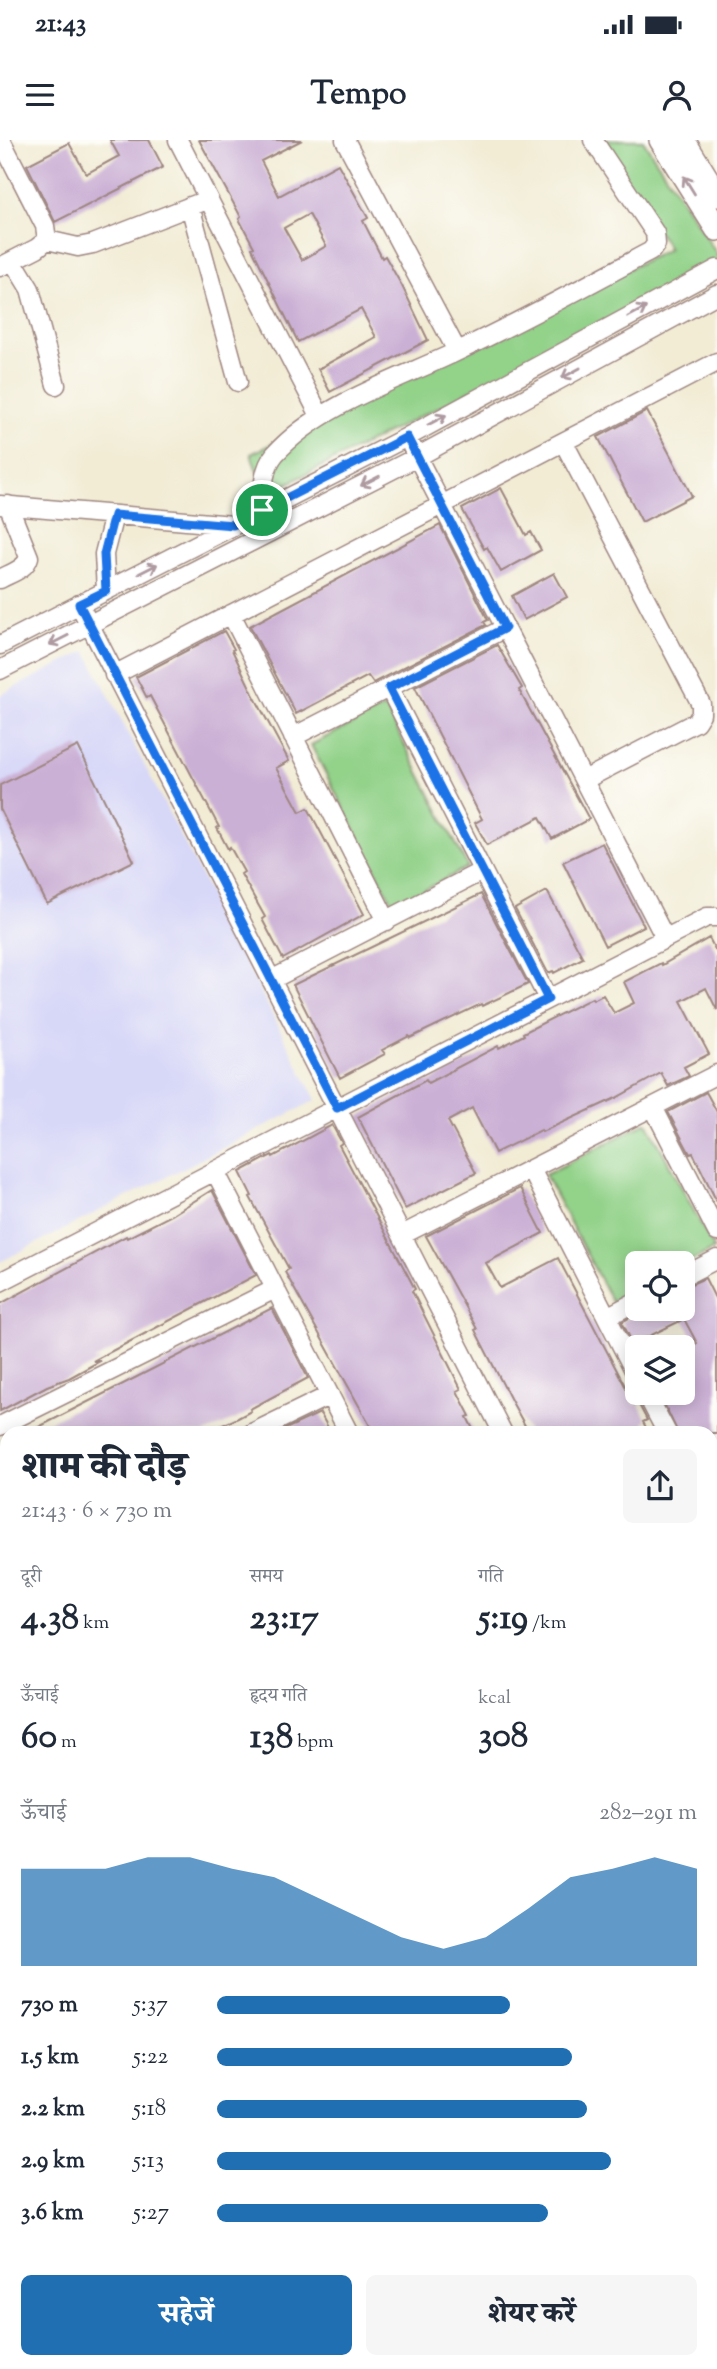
<!DOCTYPE html>
<html lang="hi">
<meta charset="utf-8">
<style>
:root{--surface:#fff;--page:#f6f6f7;--text:#1f2937;--muted:#747a83;--accent:#1f6fb2}
body{margin:0;font-family:"Sorts Mill Goudy","Noto Serif Devanagari",serif;background:var(--page);color:var(--text);height:100vh;display:flex;flex-direction:column;font-size:26px;white-space:nowrap}
*{box-sizing:border-box;margin:0}
p{font-size:23px;color:var(--muted)}
.icon{flex:none;width:38px;height:38px;fill:none;stroke:currentColor;stroke-width:2;stroke-linecap:round;stroke-linejoin:round}
.map{position:relative;flex:1;overflow:hidden}
.details{position:absolute;left:0px;top:1286px;width:718px;height:943px;display:flex;flex-direction:column;background:var(--surface);border-radius:21px 21px 0 0;box-shadow:0 4px 18px #0003}
.details>*{flex:none}
.buttons{position:absolute;left:625px;top:1111px;display:grid;gap:14px}
.buttons a{display:grid;place-items:center;width:70px;height:70px;border-radius:10px;background:var(--surface);box-shadow:0 4px 18px #0003;font-size:35px}
.pin{position:absolute;display:grid;place-items:center;width:60px;height:60px;color:#fff;margin:-30px;border:4px solid #fff;border-radius:50%;box-shadow:0 2px 7px #0007}
.round{display:grid;place-items:center;flex:none;width:74px;height:74px;border-radius:10px;background:var(--page)}
.summary{display:flex;align-items:center;justify-content:space-between;height:119px;padding:0 21px}
h1{font-size:38px;font-weight:800;line-height:52px}
.figures{display:grid;grid-template-columns:repeat(3,1fr);gap:10px;height:119px;padding:7px 21px}
.figures div{display:grid;align-content:center}
.figures b{font-size:35px;font-weight:800}
.figures small{font-size:19px;font-weight:400}
.figures p{font-size:19px}
.chart{height:196px;padding:14px 21px}
.chart p{display:flex;justify-content:space-between}
.chart svg{width:100%;height:126px;margin-top:7px;fill:var(--accent);opacity:.7}
.action{display:flex;gap:14px;margin-top:auto;padding:14px 21px}
.action a{flex:1;height:80px;border-radius:10px;background:var(--accent);color:#fff;font-size:28px;font-weight:800;line-height:80px;text-align:center}
.action a+a{background:var(--page);color:var(--text)}
ul{padding:0 21px;list-style:none;font-size:23px}
li{display:grid;grid-template-columns:112px 84px 1fr;align-items:center;height:52px}
li i{height:18px;border-radius:9px;background:var(--accent)}
.status{display:flex;justify-content:space-between;align-items:center;height:49px;padding:0 35px;background:var(--surface);direction:ltr}
.status svg{height:19px;fill:currentColor}
header{display:flex;justify-content:space-between;align-items:center;height:91px;padding:0 21px;background:var(--surface);font-size:32px;font-weight:800}
.map>svg:first-child{display:block}
.built{fill:#d7d7f8}
.green{fill:#92d289;stroke:#6e785a;stroke-width:2}
.building{fill:#cbb0d5;fill-rule:evenodd}
.lines{fill:none;stroke-linecap:round;stroke-linejoin:round}
.minor-casing{stroke:#9e8680;stroke-width:21}
.major-casing{stroke:#9e8680;stroke-width:26}
.minor{stroke:#fff;stroke-width:18}
.major{stroke:#fff;stroke-width:23}
.oneway{stroke:#ae9aa0}
.route-casing{stroke:#fff;stroke-width:14}
.route{stroke:#1a73e8;stroke-width:9}
</style>
<div class="status"><b>21:43</b><svg viewBox="0 0 49 12"><path d="M0 12V9h3v3zM5 12V6h3v6zM10 12V3h3v9zM15 12V0h3v12zM26 1h20v11H26zM47 4h2v5h-2z"/></svg></div>
<header><svg class="icon" aria-label="menu" viewBox="0 0 24 24"><path d="M4 6h16M4 12h16M4 18h16"/></svg>Tempo<svg class="icon" aria-label="person" viewBox="0 0 24 24"><circle cx="12" cy="8" r="4"/><path d="M4 21q1-7 8-7t8 7"/></svg></header>
<div class="map">
<svg width="717" height="2229" viewBox="0 0 717 2229">
<rect width="100%" height="100%" fill="#fdfcf7"/>
<filter id="ink" filterUnits="userSpaceOnUse"><feTurbulence type="fractalNoise" baseFrequency=".0143" numOctaves="2"/><feDisplacementMap in="SourceGraphic" scale="14" xChannelSelector="R" yChannelSelector="G"/><feConvolveMatrix kernelMatrix="1 2 1 2 8 2 1 2 1" color-interpolation-filters="sRGB"/></filter>
<filter id="wash" filterUnits="userSpaceOnUse"><feTurbulence type="fractalNoise" baseFrequency=".00686" numOctaves="4" result="noise"/><feDisplacementMap in="SourceGraphic" scale="28" xChannelSelector="R" yChannelSelector="G"/><feGaussianBlur stdDeviation="1.57" result="paint"/><feColorMatrix in="noise" values="0 0 0 0 0 0 0 0 0 0 0 0 0 0 0 0 0 1.4 0 .05"/><feComposite in="paint" operator="in"/></filter>
<g filter="url(#wash)">
<rect width="100%" height="100%" fill="#f2ecd5"/>
<!-- built -->
<path class="built" d="M86,511l230,449 -316,162v-567z"/>
<!-- green -->
<path class="green" d="M600,0h43l74,114v12l-452,229 -14,-41 418,-205z
M385,567l83,160 -74,39 -83,-161z
M647,982l67,127 -31,16 -1,-1h-45v25l-25,13 -67,-127z"/>
<g id="blocks">
<!-- building -->
<path class="building" d="M110,0h39l14,27 -108,55 -28,-57 42,-22 17,31 33,-18z
M199,0h103l-41,21 18,35 59,-32 30,54 -5,3 19,37 3,-2 17,30 26,54 -98,52 -12,-23 58,-32 -15,-28 -63,33 -46,-94 2,-1 -15,-28 2,-2zM309,74l17,32 -24,14 -18,-32z
M647,271l45,85 -50,26 -44,-85z
M501,348l25,47 5,-3 10,18 -40,22 -14,-25 -3,2 -22,-40z
M440,385l48,95 -4,2 2,3 -113,58 -5,-7 -72,38 -46,-88z
M554,433l13,24 -43,23 -12,-24z
M224,491l10,18 -2,1 21,44 36,67 -13,7 24,44 8,-4 56,106 -81,45 -21,-40 3,-2 -24,-43 3,-2 -14,-25 -2,2 -11,-21 2,-1 -69,-131 -3,2 -11,-21z
M497,505l25,43 -3,2 70,129 -37,20 -12,-22 -53,28 -12,-22 7,-4 -67,-132z
M78,606l56,115 -87,43 -47,-95v-24z
M602,703l42,83 -39,20 -42,-84z
M547,751l36,67 -29,15 -1,-2 -5,2 -33,-64z
M481,754l47,90 -46,22 -1,-2 -71,34 -1,-2 -27,14 3,4 -45,24 -47,-93z
M709,798l8,15v57l-11,-22 -25,13 28,53 -25,13 5,9 -21,10 -7,-13 -45,25 -74,34 -1,-2 -46,23 -23,-45 -24,13 28,52 -71,36 -47,-92 68,-37 2,3 70,-37 1,2 25,-13 -1,-2 69,-35 1,2 10,-5 11,18 20,-10 -10,-21 37,-19 1,2z
M706,952l11,20v90l-24,-49 -3,1 -22,-42z
M332,985l10,18 -3,2 76,144 -3,2 49,98 -4,2 13,25 -3,1 8,16h-101l-89,-161 4,-3 -39,-72 2,-1 -12,-24 32,-17 1,2z
M520,1048l23,45 -57,30 14,25 58,-30 77,147 3,-2 9,17 -4,2 6,11h-120l-17,-31 -37,-72 2,-1 -51,-93z
M212,1050l44,85 -163,86h7l-31,17 -22,8 -47,25v-107l126,-68 1,2 45,-23z
M705,1138l12,24v131h-39l-19,-40h23v-42l15,-8 -13,-24 -51,25 -11,-22 23,-13h37v-21z
M272,1168l36,70 -58,31 1,2 -13,7 -33,15h-178z
M320,1273l11,20h-54z"/>
</g>
</g>
<g filter="url(#ink)">
<use href="#blocks" fill-opacity="0" stroke="#9e8680" stroke-width="2"/>
<g class="lines">
<defs>
<path id="minor" d="M1,0l44,86 2,14
M178,0l142,276
M345,0l112,211
M190,66l48,176
M47,100l31,7 15,-3 106,-41
M13,121l17,28 26,96
M0,127l37,-19 10,-8
M564,303l137,261v10l-5,8 -112,58
M412,307l253,491
M0,365l233,20
M262,370c1,-19 0,-40 13,-56 44,-49 122,-74 181,-102 66,-31 130,-66 195,-101l5,-7 -1,-11 -62,-93
M0,439c11,-6 26,-10 29,-22l-21,-52
M106,451l-2,-37 10,-39
M79,464l424,829
M231,474l156,307
M0,505l407,-208 310,-168
M0,530l417,-213 300,-163
M114,535l603,-313
M389,548l159,311
M293,597l212,-109
M271,840l211,-109
M653,967l64,125
M531,1029l106,207
M215,1031l134,262
M402,1095l315,-161
M682,1137l35,-18
M0,1142l707,-365h10
M607,1177l30,-16
M646,1253l21,40
M0,1286l275,-137
M252,1293l78,-38
M710,1379l7,12
M0,1530l7,14
M710,1598l7,-3
M710,1662l7,13
M710,1763l7,-4
M0,1807l7,-4
M0,1836l7,14
M710,1961l7,13
M710,1997l7,-3
M0,2134l7,-3
M0,2167l7,2
M710,2184l7,-3
M7,2222l29,7
M199,2222l3,7
M369,2222l3,7
M82,2229l1,-7
M624,2229l12,-7"/>
<path id="major" d="M661,0l56,89
M683,0l34,55"/>
</defs>
<!-- minor casing -->
<use href="#minor" class="minor-casing"/>
<!-- major casing -->
<use href="#major" class="major-casing"/>
<!-- minor -->
<use href="#minor" class="minor"/>
<!-- major -->
<use href="#major" class="major"/>
</g>
<!-- one-way arrows -->
<defs><path id="oneway-shaft" d="M-6 0H5M1.5-3L5.5 0L1.5 3" fill="none" stroke-width="1.6" stroke-linecap="round" stroke-linejoin="round" transform="scale(1.75)"/></defs>
<g class="oneway">
<use href="#oneway-shaft" transform="translate(689 45) rotate(-122)"/>
<use href="#oneway-shaft" transform="translate(637 172) rotate(-28)"/>
<use href="#oneway-shaft" transform="translate(571 233) rotate(151)"/>
<use href="#oneway-shaft" transform="translate(437 280) rotate(-28)"/>
<use href="#oneway-shaft" transform="translate(370 341) rotate(153)"/>
<use href="#oneway-shaft" transform="translate(148 429) rotate(-27)"/>
<use href="#oneway-shaft" transform="translate(59 500) rotate(153)"/>
</g>
</g>
<g class="lines" filter="url(#ink)">
<defs>
<path id="route" d="M407,297l98,191 -116,60 159,311 -211,109 -258,-504 27,-13 -2,-37 10,-39 119,10z"/>
</defs>
<!-- route casing -->
<use href="#route" class="route-casing"/>
<!-- route -->
<use href="#route" class="route"/>
</g>
</svg>
<div class="buttons">
<a><svg class="icon" aria-label="locate" viewBox="0 0 24 24"><circle cx="12" cy="12" r="6"/><path d="M12 2v4M12 18v4M2 12h4M18 12h4"/></svg></a>
<a><svg class="icon" aria-label="layers" viewBox="0 0 24 24"><path d="M12 4l9 5-9 5-9-5zM3 14l9 5 9-5"/></svg></a>
</div>
<div class="pin" style="left:262px;top:370px;background:#1e9e55"><svg class="icon" aria-label="arrive" viewBox="0 0 24 24"><path d="M6 21V4h12l-3 4 3 4H6"/></svg></div>
<section class="details">
<div class="summary"><div><h1>शाम की दौड़</h1><p>21:43 · 6 × 730 m</p></div><a class="round"><svg class="icon" aria-label="share" viewBox="0 0 24 24"><path d="M12 15V3M7 8l5-5 5 5M5 13v7h14v-7"/></svg></a></div>
<div class="figures">
<div><p>दूरी</p><b>4.38<small> km</small></b></div>
<div><p>समय</p><b>23:17</b></div>
<div><p>गति</p><b>5:19<small> /km</small></b></div>
</div>
<div class="figures">
<div><p>ऊँचाई</p><b>60<small> m</small></b></div>
<div><p>हृदय गति</p><b>138<small> bpm</small></b></div>
<div><p>kcal</p><b>308</b></div>
</div>
<div class="chart"><p><span>ऊँचाई</span>282–291 m</p>
<svg viewBox="0 0 160 44" preserveAspectRatio="none"><path d="M0 44V10L10 10L20 10L30 6L40 6L50 10L60 13L70 20L80 27L90 34L100 38L110 34L120 24L130 13L140 10L150 6L160 10V44z"/></svg>
</div>
<ul>
<li><b>730 m</b>5:37<i style="width:61%"></i></li>
<li><b>1.5 km</b>5:22<i style="width:74%"></i></li>
<li><b>2.2 km</b>5:18<i style="width:77%"></i></li>
<li><b>2.9 km</b>5:13<i style="width:82%"></i></li>
<li><b>3.6 km</b>5:27<i style="width:69%"></i></li>
</ul>
<div class="action"><a>सहेजें</a><a>शेयर करें</a></div>
</section>
</div>
